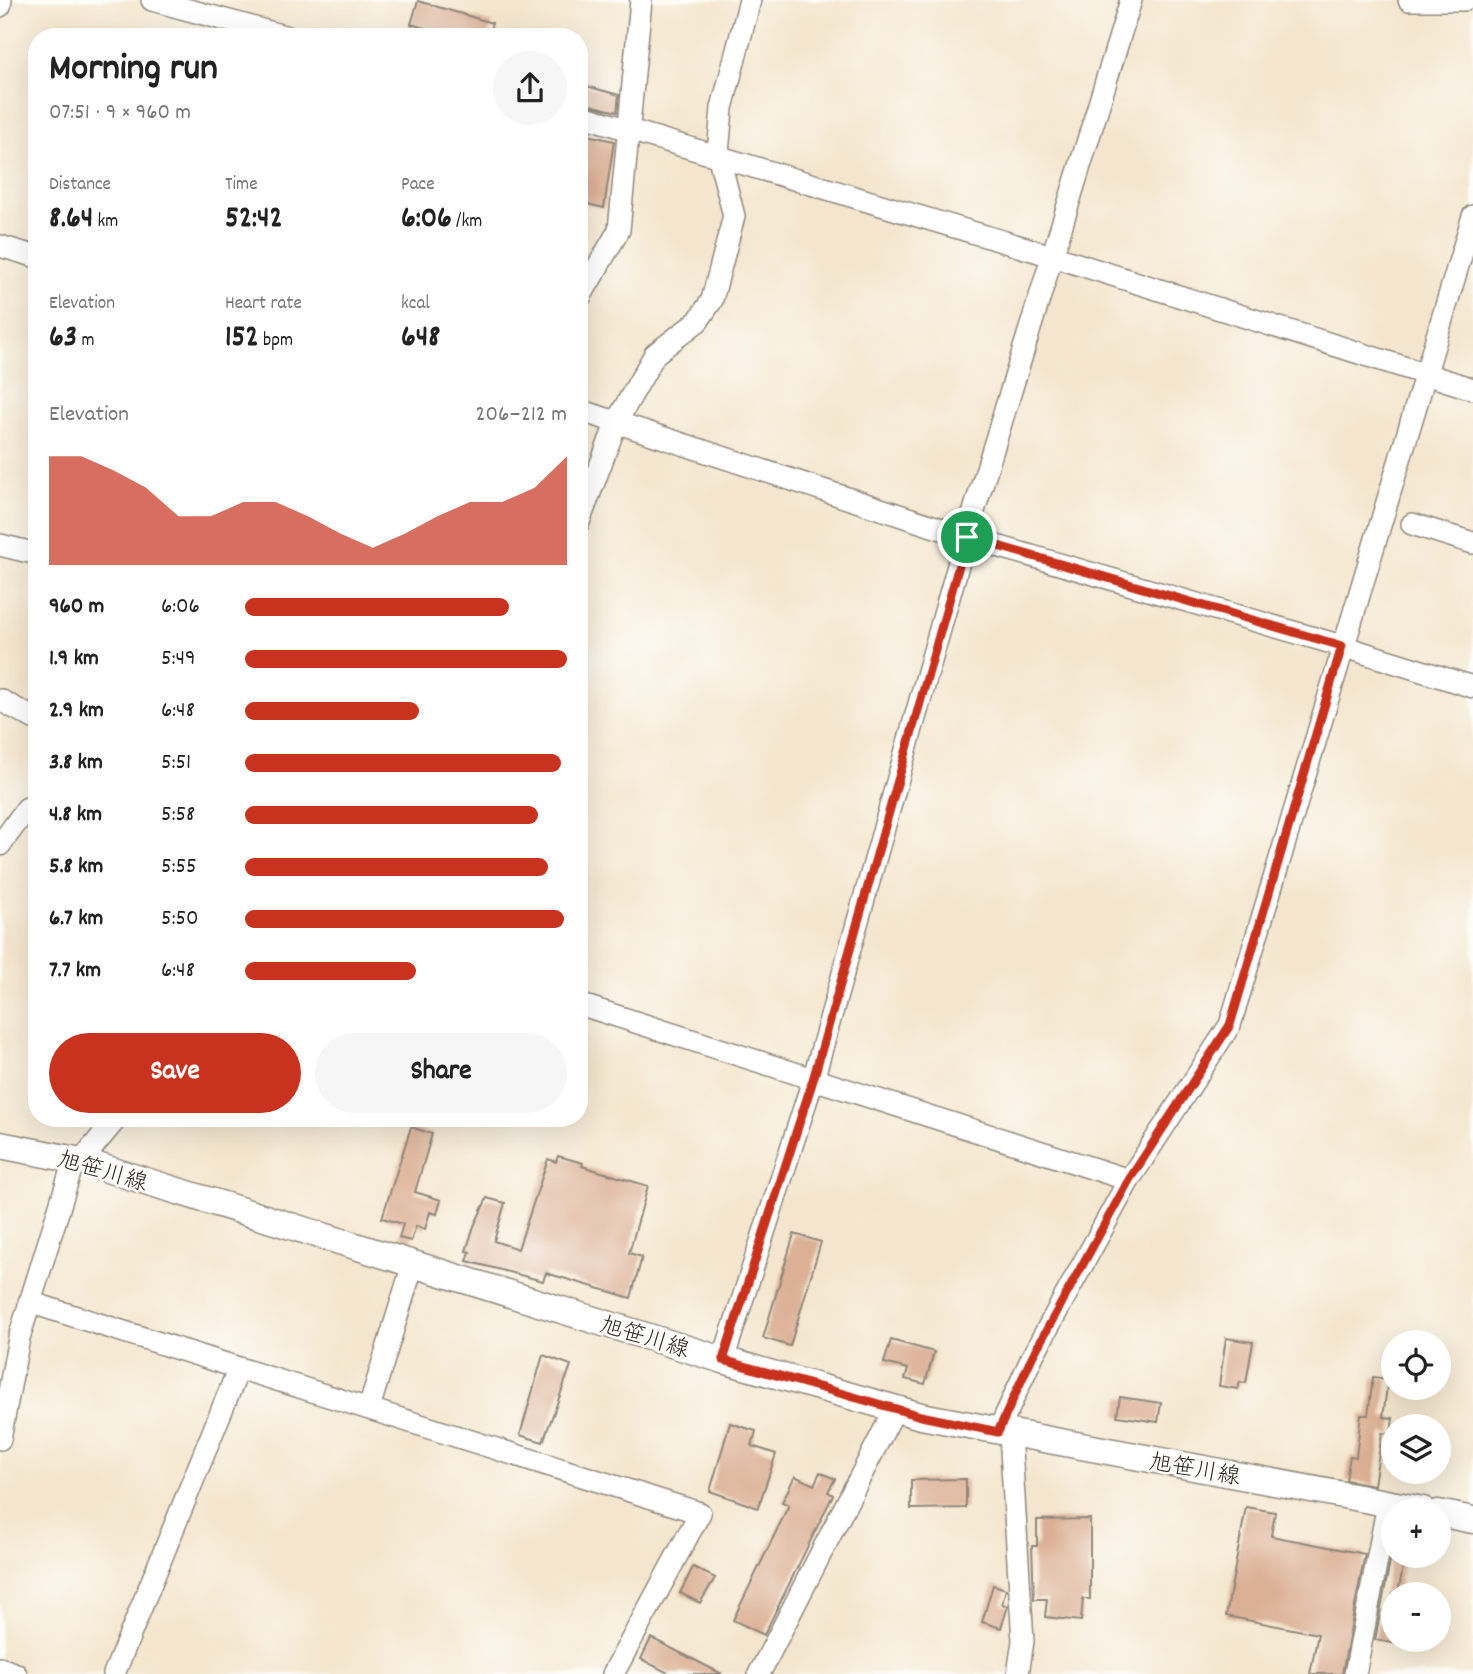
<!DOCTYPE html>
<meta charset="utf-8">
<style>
:root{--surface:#fff;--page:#f6f6f6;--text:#222;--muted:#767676;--accent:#c8321e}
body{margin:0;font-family:Dekko,"Klee One",sans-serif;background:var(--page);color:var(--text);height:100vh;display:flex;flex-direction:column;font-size:26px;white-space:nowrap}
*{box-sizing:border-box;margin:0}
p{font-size:23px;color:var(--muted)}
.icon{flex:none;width:38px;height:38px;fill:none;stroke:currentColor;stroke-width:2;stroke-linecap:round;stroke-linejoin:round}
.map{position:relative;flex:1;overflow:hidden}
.drawer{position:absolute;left:28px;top:28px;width:560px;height:1099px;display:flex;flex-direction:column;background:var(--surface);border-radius:28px;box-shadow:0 7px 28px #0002}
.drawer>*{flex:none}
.controls{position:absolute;left:1381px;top:1330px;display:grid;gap:14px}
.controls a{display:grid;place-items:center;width:70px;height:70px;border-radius:50%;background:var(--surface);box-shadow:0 7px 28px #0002;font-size:35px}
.pin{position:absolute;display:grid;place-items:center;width:60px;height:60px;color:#fff;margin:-30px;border:4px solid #fff;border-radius:50%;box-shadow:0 2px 7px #0007}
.round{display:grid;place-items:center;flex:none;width:74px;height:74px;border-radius:37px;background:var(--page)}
.head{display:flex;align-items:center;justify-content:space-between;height:119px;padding:0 21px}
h1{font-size:38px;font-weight:800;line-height:52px}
.metrics{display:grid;grid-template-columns:repeat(3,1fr);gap:10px;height:119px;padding:7px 21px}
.metrics div{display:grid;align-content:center}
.metrics b{font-size:30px;font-weight:800}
.metrics small{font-size:19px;font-weight:400}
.metrics p{font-size:19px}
.chart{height:196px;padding:14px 21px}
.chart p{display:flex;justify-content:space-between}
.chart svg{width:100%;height:126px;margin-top:7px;fill:var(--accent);opacity:.7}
.cta{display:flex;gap:14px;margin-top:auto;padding:14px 21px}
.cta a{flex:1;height:80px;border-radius:42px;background:var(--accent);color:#fff;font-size:28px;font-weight:800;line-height:80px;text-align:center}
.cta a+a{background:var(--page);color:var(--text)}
ul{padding:0 21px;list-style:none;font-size:23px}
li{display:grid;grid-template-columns:112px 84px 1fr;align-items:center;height:52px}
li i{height:18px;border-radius:9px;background:var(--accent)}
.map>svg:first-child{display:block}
.building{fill:#dcb094}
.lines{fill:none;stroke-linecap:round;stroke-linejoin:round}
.minor-casing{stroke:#90887c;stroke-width:24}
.major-casing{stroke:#90887c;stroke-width:29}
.minor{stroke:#fff;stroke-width:21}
.major{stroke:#fff;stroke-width:26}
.route-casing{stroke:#fff;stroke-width:14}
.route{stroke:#c8321e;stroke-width:9}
.labels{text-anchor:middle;stroke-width:5;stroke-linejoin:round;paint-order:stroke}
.street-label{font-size:23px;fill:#2b2b2b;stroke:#fdfcf7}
</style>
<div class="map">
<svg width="1473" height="1674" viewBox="0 0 1473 1674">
<rect width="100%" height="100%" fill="#fdfcf7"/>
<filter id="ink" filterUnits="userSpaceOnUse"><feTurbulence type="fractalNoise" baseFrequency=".0143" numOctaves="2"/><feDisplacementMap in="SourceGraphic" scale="14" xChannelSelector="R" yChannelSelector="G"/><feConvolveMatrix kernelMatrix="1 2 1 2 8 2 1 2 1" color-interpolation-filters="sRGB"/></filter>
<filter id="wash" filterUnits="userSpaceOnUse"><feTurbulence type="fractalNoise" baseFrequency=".00686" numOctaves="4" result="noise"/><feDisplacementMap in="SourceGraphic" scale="28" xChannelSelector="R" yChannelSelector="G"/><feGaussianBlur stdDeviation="1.57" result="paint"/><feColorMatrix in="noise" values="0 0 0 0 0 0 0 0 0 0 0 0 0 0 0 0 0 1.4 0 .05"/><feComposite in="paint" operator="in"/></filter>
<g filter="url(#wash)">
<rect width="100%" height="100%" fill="#f4e6ce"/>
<g id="blocks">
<!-- building -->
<path class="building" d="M418,1l74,22 -4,14h-32l-45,-13z
M579,84l40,11 -2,17 -38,-10z
M579,133l35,8 -10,67 -25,-6z
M411,1127l21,7 -17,58 26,8 -4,14 -7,-2 -5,17 -9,-3 -5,15 -12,-3 4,-14 -21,-6z
M558,1156l25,7 -1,3 66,20 -19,67 13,4 -11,41 -85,-25 -3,8 -76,-20 3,-9 -4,-1 8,-25 13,-28 18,5 -11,38 24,8 30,-90 8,3z
M794,1234l27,8 -31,104 -27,-8z
M1226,1338l27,4 -7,41 -6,-1 -2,7 -19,-3z
M891,1340l43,12 -9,32 -20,-5 3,-10 -24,-6z
M543,1355l28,10 -28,77 -23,-7z
M1373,1377l15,2 -5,38 10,1 -2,16 -9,-1 -8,52 -28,-5 4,-24 6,1 5,-42h7z
M1120,1397l41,6 -3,19 -41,-6z
M730,1423l26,8 -4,15 24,8 -18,54 -48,-17z
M820,1472l15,7 -7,13 5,3 -69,140 -31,-15 56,-115 -7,-3 13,-26 19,9z
M966,1479v29l-55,1v-29z
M1246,1507l29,5 -4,24 94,18 -23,120h-32l8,-40 -92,-18z
M1090,1519v80h-7l-2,22 -36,-4 2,-18h-13l-2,-53h5v-26z
M1391,1556h14l-7,38h-5v49l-18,-3z
M693,1567l22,11 -15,25 -20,-10z
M993,1585l13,4 -4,15 6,2 -7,22 -19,-6z
M651,1638l71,36h-52l-29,-15z"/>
</g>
</g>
<g filter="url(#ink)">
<use href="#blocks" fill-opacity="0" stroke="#90887c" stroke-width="2"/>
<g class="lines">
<defs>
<path id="minor" d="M152,0l136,37
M1409,0h55
M0,6l1,-6
M579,115l473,141 421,133
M0,246l37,11
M579,299l40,-69 22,-230
M579,410l387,127 376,109 131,41
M579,522l38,-101 38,-67 43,-33 14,-21 22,-84 -16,-62 4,-46 28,-108
M1412,524l61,19
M0,545l37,9
M0,700l37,20
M0,845l27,-37 10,-2
M579,1004l550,176
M81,1161l36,-43
M29,1302l671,211 -87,161
M723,1360l90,-280 153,-543 165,-537
M369,1408l44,-144
M998,1432l35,-77 96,-175 101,-155 243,-809
M1010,1434l13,207 -5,33
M0,1439l19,-101 55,-178
M0,1668l16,6
M114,1674l125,-306
M759,1674l136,-265
M1355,1674l33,-170"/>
<path id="major" d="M0,1145l81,16 642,199 198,56 502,94
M1438,1513l35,7"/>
</defs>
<!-- minor casing -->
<use href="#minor" class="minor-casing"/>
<!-- major casing -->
<use href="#major" class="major-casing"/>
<!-- minor -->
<use href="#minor" class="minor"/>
<!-- major -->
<use href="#major" class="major"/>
</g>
</g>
<g class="lines" filter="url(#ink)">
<defs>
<path id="route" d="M967,537l375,109 -112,379 -101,155 -96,175 -35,77 -77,-16 -198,-56 90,-280z"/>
</defs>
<!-- route casing -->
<use href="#route" class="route-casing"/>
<!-- route -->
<use href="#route" class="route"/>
</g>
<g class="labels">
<!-- street labels -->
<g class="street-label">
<text transform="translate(103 1170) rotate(16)" y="8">旭笹川線</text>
<text transform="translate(645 1336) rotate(17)" y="8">旭笹川線</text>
<text transform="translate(1195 1468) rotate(10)" y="8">旭笹川線</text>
</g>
</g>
</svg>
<div class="controls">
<a><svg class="icon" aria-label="locate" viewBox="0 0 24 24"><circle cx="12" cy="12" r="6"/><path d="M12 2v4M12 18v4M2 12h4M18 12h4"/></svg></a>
<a><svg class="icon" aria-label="layers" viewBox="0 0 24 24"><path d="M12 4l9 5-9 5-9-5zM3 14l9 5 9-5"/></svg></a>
<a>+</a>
<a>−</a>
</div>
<div class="pin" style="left:967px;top:537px;background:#1e9e55"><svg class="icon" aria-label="arrive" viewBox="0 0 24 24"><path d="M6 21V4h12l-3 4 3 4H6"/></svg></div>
<section class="drawer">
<div class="head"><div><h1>Morning run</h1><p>07:51 · 9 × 960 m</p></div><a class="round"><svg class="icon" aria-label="share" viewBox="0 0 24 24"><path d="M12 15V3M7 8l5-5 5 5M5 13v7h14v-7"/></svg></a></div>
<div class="metrics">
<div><p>Distance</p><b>8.64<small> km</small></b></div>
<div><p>Time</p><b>52:42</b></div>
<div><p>Pace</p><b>6:06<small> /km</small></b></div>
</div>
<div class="metrics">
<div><p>Elevation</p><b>63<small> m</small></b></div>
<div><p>Heart rate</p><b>152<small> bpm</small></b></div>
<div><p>kcal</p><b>648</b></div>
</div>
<div class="chart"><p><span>Elevation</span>206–212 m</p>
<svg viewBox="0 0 160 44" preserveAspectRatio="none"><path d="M0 44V6L10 6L20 11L30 17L40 27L50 27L60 22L70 22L80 27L90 33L100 38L110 33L120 27L130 22L140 22L150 17L160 6V44z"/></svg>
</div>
<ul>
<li><b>960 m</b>6:06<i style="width:82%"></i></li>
<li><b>1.9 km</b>5:49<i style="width:100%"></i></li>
<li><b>2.9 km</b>6:48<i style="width:54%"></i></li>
<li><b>3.8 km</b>5:51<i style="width:98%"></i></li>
<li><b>4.8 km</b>5:58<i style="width:91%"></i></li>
<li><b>5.8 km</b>5:55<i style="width:94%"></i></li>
<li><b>6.7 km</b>5:50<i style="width:99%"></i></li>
<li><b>7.7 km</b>6:48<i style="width:53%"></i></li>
</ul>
<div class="cta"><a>Save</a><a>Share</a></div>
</section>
</div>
